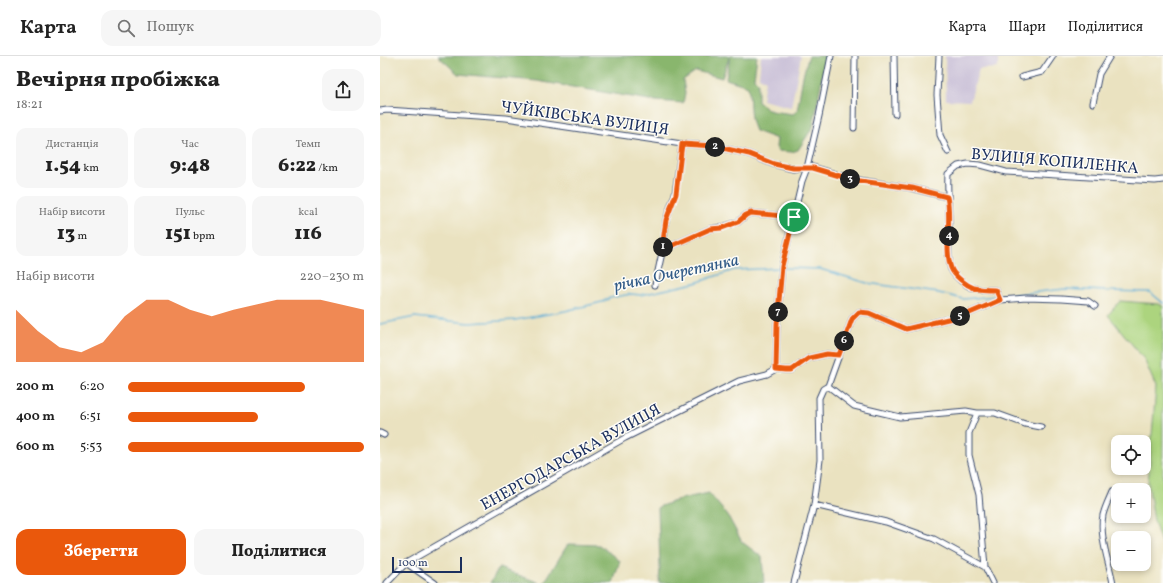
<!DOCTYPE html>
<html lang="uk">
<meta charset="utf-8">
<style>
:root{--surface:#fff;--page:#f6f6f6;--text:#222;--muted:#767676;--line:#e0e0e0;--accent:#ea580c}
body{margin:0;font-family:Vollkorn,serif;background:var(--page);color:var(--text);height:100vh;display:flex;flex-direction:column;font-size:15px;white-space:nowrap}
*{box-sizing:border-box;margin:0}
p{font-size:13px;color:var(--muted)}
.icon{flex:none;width:22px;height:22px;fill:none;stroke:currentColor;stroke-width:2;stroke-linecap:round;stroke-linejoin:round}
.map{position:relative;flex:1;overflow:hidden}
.sheet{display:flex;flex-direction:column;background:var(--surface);width:380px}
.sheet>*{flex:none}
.tools{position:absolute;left:731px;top:379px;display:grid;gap:8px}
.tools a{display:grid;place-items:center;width:40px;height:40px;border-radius:8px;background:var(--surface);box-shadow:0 2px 6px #0003;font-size:20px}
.scale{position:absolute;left:12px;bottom:10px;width:70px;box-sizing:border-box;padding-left:4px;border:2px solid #1b2f5e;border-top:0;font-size:11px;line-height:14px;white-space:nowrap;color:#1b2f5e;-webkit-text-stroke:3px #fdfcf7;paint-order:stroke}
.pin{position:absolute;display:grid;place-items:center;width:34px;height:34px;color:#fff;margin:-17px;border:2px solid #fff;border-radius:50%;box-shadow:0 1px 4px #0007}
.km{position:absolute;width:20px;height:20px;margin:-10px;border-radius:50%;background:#222;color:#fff;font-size:11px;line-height:20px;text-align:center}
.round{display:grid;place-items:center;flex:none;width:42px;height:42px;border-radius:12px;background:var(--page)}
.head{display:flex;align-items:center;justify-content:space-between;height:68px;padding:0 16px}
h1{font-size:22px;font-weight:800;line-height:30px}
.stats{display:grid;grid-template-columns:repeat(3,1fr);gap:6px;height:68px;padding:4px 16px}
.stats div{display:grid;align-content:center;border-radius:10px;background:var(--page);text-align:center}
.stats b{font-size:20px;font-weight:800}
.stats small{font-size:11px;font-weight:400}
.stats p{font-size:11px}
.chart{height:112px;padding:8px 16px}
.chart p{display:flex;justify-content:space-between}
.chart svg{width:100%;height:72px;margin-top:4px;fill:var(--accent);opacity:.7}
.button{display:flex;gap:8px;margin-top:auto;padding:8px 16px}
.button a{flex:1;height:46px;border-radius:12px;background:var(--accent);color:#fff;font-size:16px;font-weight:800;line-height:46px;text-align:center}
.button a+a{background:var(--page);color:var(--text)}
ul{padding:0 16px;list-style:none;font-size:13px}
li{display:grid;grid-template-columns:64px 48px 1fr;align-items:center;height:30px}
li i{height:10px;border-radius:5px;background:var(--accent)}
header{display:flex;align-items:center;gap:24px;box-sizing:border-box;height:56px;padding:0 20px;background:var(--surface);border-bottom:1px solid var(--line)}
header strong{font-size:19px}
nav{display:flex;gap:22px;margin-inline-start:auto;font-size:14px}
.search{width:280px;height:36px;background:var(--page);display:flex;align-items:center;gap:10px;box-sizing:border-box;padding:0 14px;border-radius:12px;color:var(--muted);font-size:15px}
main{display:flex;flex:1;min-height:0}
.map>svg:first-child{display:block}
.industrial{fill:#c9bfd7}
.green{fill:#acd47e;stroke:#64826e}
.forest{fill:#89b66d;stroke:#527266}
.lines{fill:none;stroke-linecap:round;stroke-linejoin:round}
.stream{stroke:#58abd3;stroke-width:1.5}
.street-casing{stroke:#3a4a6d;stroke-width:7}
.street{stroke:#fff;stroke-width:5}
.route-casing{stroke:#fff;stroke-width:8}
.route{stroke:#ea580c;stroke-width:5}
.labels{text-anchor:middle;stroke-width:3;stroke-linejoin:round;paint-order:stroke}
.street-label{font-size:16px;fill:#1b2f5e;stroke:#fdfcf7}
.water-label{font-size:17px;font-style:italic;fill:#305a87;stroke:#fdfcf7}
</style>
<header>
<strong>Карта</strong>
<div class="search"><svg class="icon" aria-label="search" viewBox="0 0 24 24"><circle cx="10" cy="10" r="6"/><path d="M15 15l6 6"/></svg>Пошук</div>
<nav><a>Карта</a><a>Шари</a><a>Поділитися</a></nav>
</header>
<main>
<section class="sheet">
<div class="head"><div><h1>Вечірня пробіжка</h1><p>18:21</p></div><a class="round"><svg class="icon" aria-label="share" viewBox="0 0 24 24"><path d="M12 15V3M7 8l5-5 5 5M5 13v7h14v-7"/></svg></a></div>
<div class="stats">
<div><p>Дистанція</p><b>1.54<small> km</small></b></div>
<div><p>Час</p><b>9:48</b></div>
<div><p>Темп</p><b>6:22<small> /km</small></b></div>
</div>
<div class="stats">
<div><p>Набір висоти</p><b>13<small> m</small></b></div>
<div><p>Пульс</p><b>151<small> bpm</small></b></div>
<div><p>kcal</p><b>116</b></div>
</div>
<div class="chart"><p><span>Набір висоти</span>220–230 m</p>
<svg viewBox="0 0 160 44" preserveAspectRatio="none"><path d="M0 44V12L10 25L20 35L30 38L40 32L50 16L60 6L70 6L80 12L90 16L100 12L110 9L120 6L130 6L140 6L150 9L160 12V44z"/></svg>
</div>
<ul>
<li><b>200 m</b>6:20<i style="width:75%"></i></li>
<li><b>400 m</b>6:51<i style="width:55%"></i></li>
<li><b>600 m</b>5:53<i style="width:100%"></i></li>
</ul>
<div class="button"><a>Зберегти</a><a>Поділитися</a></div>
</section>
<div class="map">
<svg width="783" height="527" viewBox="0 0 783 527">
<rect width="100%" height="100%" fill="#fdfcf7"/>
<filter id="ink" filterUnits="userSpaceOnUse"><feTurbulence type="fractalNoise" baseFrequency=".025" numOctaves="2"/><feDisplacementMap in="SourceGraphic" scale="8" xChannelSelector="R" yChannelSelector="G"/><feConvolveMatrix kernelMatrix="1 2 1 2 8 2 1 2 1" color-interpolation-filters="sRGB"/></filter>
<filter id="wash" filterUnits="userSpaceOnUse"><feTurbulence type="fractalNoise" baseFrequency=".012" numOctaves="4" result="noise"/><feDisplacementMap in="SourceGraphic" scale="16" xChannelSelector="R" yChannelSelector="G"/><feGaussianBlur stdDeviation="0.9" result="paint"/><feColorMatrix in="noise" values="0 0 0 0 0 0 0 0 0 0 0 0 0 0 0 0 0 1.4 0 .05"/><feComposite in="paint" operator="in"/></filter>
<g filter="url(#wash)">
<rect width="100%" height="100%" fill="#eae2c0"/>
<!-- industrial -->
<path class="industrial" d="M381,0h40l-10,51 -29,-7 3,-20 -6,-3z
M565,0h53v12l-19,1 -9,32 -24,-1z"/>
<!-- green -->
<path class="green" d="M740,245l39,3 4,2v243l-9,-28 -6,-38 8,-96 -12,-28 -36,-44z"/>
<!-- forest -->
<path class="forest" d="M58,0h290l1,2 -7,20 -26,-7 -13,9 2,13 -2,10 -27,-2 -119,-20 -79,-7z
M350,0h27l-3,22 4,4v20l13,9 22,3 4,-3 6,-35 5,-18 1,-2h17l-13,71 -15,23 -6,2 -14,-1 -2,-4 1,-8 -22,-8c-7,-15 -4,-30 -7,-45l-22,-7z
M329,437l19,23 14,26 20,15 2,26h-105l1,-16 -2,-60 23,-8z
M188,488l31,1 21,16 -7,22h-69z
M119,512l41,15h-50z"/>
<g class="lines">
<!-- stream -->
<path class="stream" d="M404,212l36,1 47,14 72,10 24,6 33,-3
M620,240l65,-7 42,2 43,1 13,11
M0,268l35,-7 54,6 46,-3 50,-9 37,-9 8,-4 21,-4 10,1 54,-12 39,-13 46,-2"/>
</g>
</g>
<g filter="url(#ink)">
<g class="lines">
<defs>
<path id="street" d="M514,0l1,58
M559,0l-2,39 3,40 8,17
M642,21l20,-5 11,-16
M713,47l6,-29 11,-18
M0,55l7,-1 119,8 176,26 32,2 35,8 24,10 20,5 20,-2 40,12 58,9 36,9
M474,72l1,-72
M283,192l6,-1 41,-18 12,-2 16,-5 8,-7 5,-2 43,4
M275,229l8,-37 3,-28 9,-26 7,-50
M620,244l-4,-10c-7,0 -15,0 -22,-2 -8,-2 -19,-11 -23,-19 -4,-10 -2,-34 -2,-46 0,-17 -2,-32 -1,-49l10,-8 10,-2 12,1 26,7 149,9 8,-1
M396,313l1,-45 5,-58 20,-85 5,-13 12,-52 12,-60
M448,330l26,20 46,11 66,-6 11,2h18l30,11 16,3
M597,357l-8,20v22l10,40 6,72 8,16
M0,377l4,2
M732,436c-3,7 -7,15 -9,23 -4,22 6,47 10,68
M434,449l72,17 48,17 51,28
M26,507l29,20
M7,527l19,-20 219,-125 114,-57 28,-7 9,-5 10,1h6l17,-12 18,-4 12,1
M414,527l20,-78 6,-45 -1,-62 4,-9 5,-3 24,-67 7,-7 10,1 37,16 59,-14 35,-15 26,-2 35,1 27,2 7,5"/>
</defs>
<!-- street casing -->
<use href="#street" class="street-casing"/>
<!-- street -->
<use href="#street" class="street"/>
</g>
</g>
<g class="lines" filter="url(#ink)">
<defs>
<path id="route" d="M302,88l32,2 35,8 25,10 19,4h20l40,12 59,8 35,9c5,21 -3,52 4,71 3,8 15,17 23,20 7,2 15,2 22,2l4,10 -35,15 -59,14 -37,-16 -10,-1 -7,7 -13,36 -12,-1 -18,4 -17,12h-6l-10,-1 1,-45 5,-58 12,-49 -43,-4 -5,2 -8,7 -16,6 -12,1 -41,18 -7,1 4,-28 10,-26z"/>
</defs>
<!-- route casing -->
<use href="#route" class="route-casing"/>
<!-- route -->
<use href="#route" class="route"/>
</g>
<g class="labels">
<!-- street labels -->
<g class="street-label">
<text transform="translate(205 61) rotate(8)" y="6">ЧУЙКІВСЬКА ВУЛИЦЯ</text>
<text transform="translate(675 104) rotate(5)" y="6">ВУЛИЦЯ КОПИЛЕНКА</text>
<text transform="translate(190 400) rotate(-29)" y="6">ЕНЕРГОДАРСЬКА ВУЛИЦЯ</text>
</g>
<!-- water labels -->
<g class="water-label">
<text transform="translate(296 216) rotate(-12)" y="6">річка Очеретянка</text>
</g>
</g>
</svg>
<div class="tools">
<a><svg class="icon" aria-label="locate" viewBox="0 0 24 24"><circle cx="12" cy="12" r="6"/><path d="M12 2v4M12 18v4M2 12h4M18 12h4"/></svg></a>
<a>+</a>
<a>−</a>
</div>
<div class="scale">100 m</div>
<div class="pin" style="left:414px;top:161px;background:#1e9e55"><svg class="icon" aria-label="arrive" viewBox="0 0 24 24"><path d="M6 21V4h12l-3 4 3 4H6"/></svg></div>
<b class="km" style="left:283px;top:191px">1</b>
<b class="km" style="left:335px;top:91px">2</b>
<b class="km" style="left:470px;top:123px">3</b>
<b class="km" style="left:569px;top:180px">4</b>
<b class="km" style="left:580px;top:260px">5</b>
<b class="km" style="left:464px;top:285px">6</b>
<b class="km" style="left:398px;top:256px">7</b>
</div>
</main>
